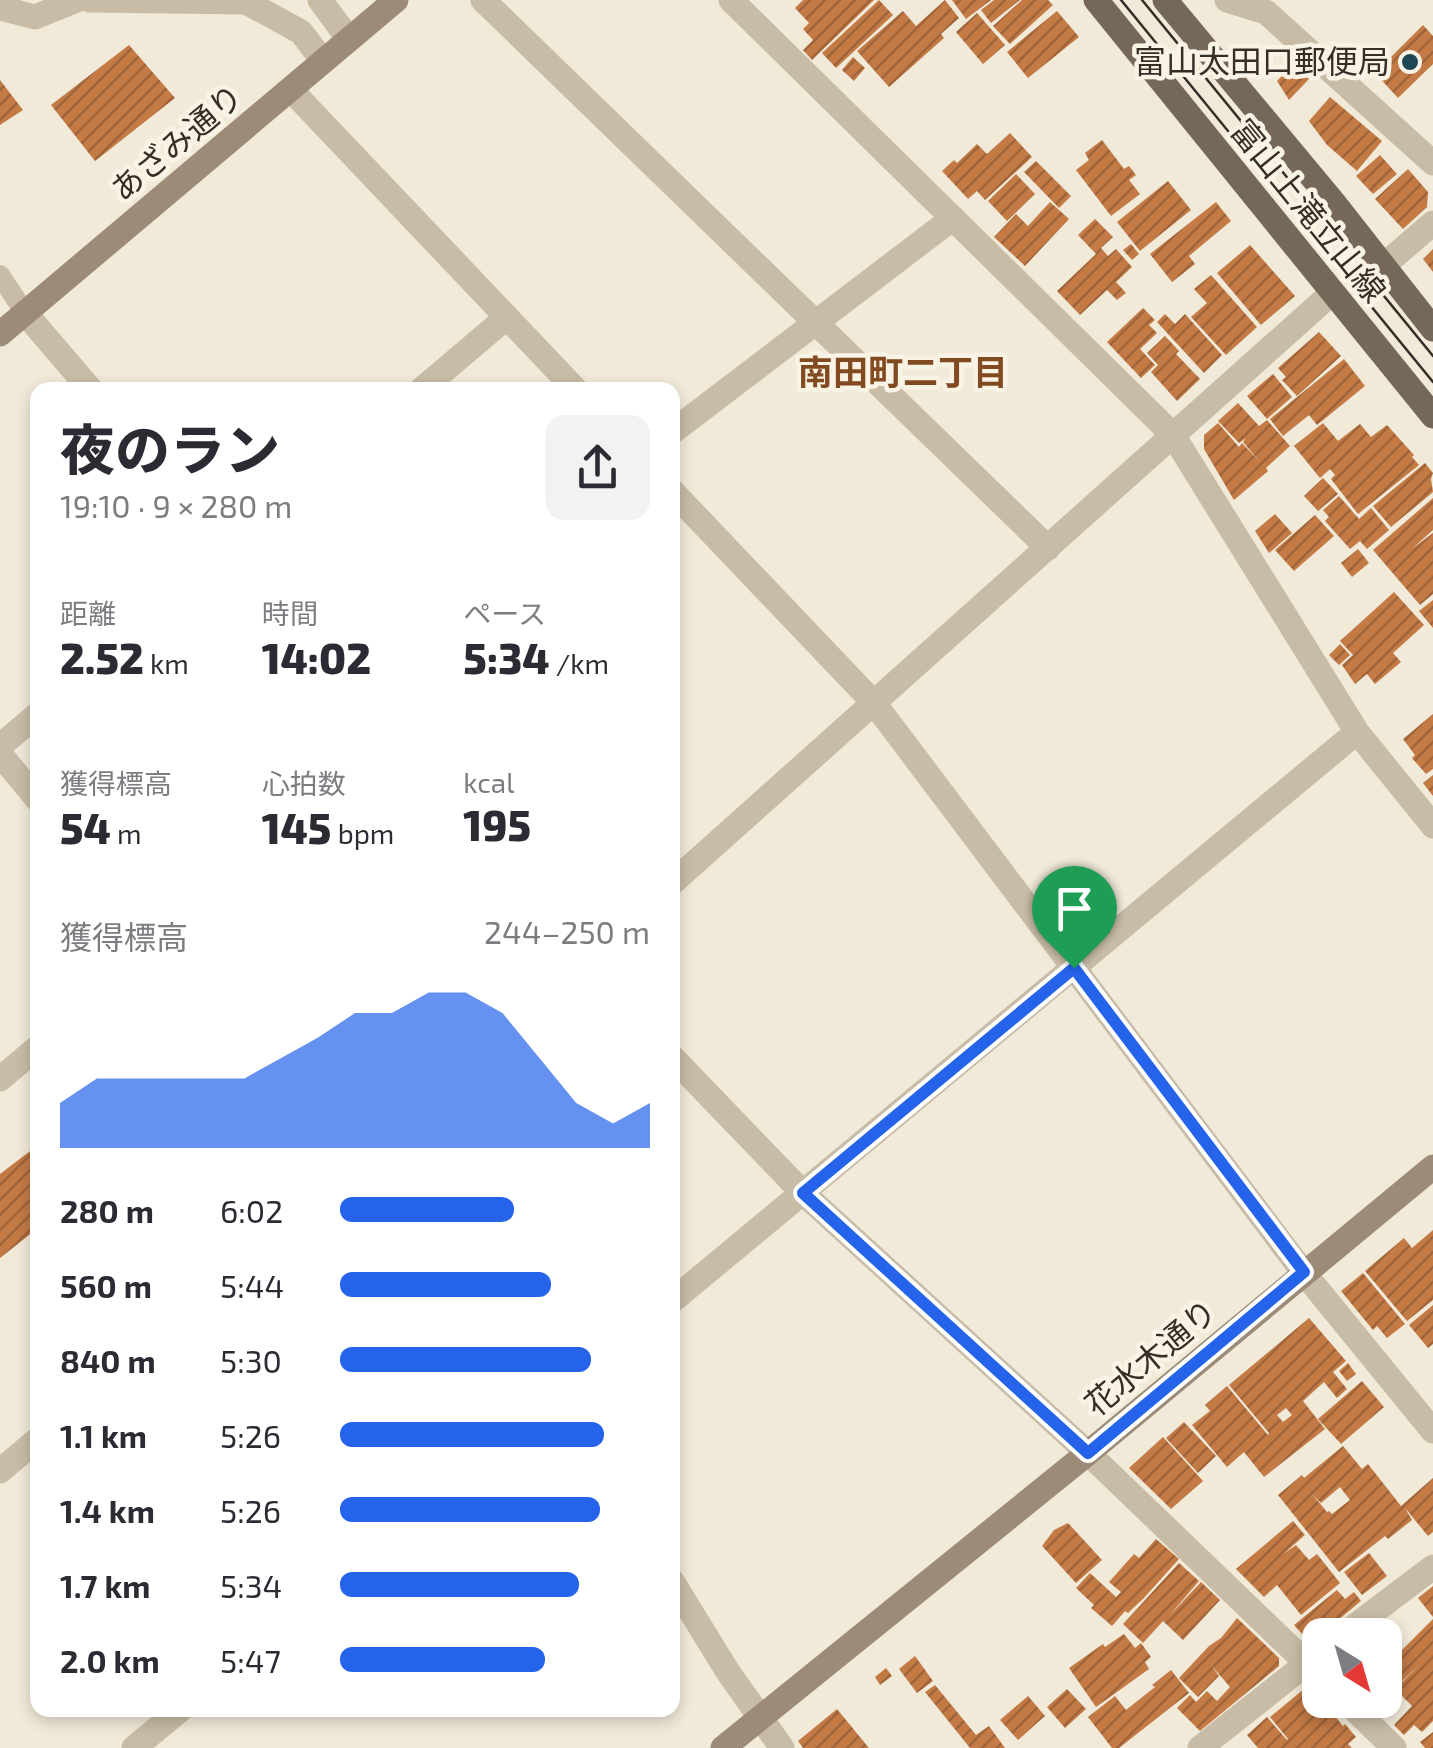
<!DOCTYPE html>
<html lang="ja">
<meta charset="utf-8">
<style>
:root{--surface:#fff;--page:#f2f2f3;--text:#2b2b33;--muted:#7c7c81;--accent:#2563eb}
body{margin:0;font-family:"Exo 2","Noto Sans JP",sans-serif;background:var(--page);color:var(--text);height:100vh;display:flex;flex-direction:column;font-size:38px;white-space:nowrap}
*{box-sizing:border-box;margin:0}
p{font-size:32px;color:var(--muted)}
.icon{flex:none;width:55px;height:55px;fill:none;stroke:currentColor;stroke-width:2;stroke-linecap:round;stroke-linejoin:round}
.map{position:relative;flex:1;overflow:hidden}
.sheet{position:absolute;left:30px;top:382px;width:650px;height:1335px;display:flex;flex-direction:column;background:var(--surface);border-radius:20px;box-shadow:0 5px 15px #0003}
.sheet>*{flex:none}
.needle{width:65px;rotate:143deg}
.fabs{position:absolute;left:1302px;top:1618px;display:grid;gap:20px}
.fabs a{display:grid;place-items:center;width:100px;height:100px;border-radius:20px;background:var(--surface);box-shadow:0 5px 15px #0003;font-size:50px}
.pin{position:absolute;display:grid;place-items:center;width:85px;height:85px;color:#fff;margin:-102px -42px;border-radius:50% 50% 50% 0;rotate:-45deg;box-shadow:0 0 10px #0007}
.pin .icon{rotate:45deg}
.round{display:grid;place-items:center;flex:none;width:105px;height:105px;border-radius:20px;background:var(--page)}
.head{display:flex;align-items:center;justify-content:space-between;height:170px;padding:0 30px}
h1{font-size:55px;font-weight:800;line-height:75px}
.figures{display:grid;grid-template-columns:repeat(3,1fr);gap:15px;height:170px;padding:10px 30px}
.figures div{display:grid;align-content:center}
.figures b{font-size:42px;font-weight:800}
.figures small{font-size:28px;font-weight:400}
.figures p{font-size:28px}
.chart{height:280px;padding:20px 30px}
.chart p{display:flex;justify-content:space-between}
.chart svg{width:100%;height:180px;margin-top:10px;fill:var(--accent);opacity:.7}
ul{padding:0 30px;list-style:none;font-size:32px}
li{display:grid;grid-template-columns:160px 120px 1fr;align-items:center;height:75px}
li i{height:25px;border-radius:12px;background:var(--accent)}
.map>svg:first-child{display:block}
.building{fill:url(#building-hatch);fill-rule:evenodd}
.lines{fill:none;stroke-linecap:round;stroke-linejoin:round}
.lane{stroke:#c8bca6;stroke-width:20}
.street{stroke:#c8bca6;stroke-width:25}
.secondary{stroke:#9c8b77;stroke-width:25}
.primary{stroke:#766858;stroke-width:25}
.tram{stroke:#352e27;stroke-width:2.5}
.route-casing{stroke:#fff;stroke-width:20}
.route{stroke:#2563eb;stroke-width:12}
.poi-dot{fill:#1d4755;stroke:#f9f3e6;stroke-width:4}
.labels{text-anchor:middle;stroke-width:9;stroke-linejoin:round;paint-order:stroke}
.poi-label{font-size:32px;fill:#352e27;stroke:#f9f3e6;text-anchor:end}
.street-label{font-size:32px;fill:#352e27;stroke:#f9f3e6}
.neighbourhood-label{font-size:35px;font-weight:bold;fill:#824a21;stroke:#f9f3e6}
</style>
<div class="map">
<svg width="1433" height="1748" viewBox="0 0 1433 1748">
<defs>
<pattern id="building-hatch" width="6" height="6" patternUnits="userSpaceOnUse" patternTransform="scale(2.5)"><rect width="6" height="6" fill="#c37a45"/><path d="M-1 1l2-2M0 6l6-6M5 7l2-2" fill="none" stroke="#9f643a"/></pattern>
</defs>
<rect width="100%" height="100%" fill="#f1ead9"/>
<!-- building -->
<path class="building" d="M803,0h71l-62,60 -9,-10 10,-10 -10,-11 6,-6 -14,-15z
M879,0l14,15 -57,53 -14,-15z
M945,0l14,18 -18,16 3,4 -55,49 -32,-36 46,-40 13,15z
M952,0h39l-25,19z
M994,0h26l-29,23 -10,-13z
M1022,0h26l5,5 -43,39 -17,-18z
M1057,11l22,26 -51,41 -21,-26z
M977,13l28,32 -22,19 -27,-32z
M1423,25l10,11v28l-35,34 -23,-25z
M129,45l46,53 -80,63 -44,-56z
M853,57l12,11 -11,13 -12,-11z
M1293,64l16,15 -20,21 -12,-19z
M0,80l23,30 -23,15z
M1330,97l52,44 -25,30 -30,-26 -18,-24z
M1010,133l22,24 -47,43 -8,-9 -9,8 -26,-28 12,-11 3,3 20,-19 10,10z
M1102,140l22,29 5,-3 7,9 -7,5 11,14 -29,22 -35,-46 13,-10 -4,-7z
M1380,155l17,19 -24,20 -17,-18z
M1036,161l35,35 -12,12 -35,-36z
M1408,169l20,23 -1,15 -24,22 -28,-30z
M1016,174l19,20 -28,27 -19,-20z
M1168,181l23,29 -51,41 -23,-29z
M1050,202l19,17 -44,47 -31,-29 22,-23 12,12z
M1216,202l15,19 -42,35 6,8 -23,18 -22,-28z
M1095,219l18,18 -12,11 7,8 8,-7 16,18 -16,15 10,11 -9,7 -10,-10 -27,25 -23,-24 39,-37 -18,-19z
M1131,244l8,10 -7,6 -9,-10z
M1250,245l45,51 -34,29 -44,-52z
M1433,249v23l-10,-13z
M1211,275l46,52 -31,28 -35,-38 16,-14 -13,-14z
M1143,308l12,12 -6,5 8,8 -17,16 15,16 -14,13 -34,-36z
M1165,314l10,10 10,-10 37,41 -18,18 -47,-51z
M1319,332l22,24 -44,40 -15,-16 4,-3 -8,-9z
M1165,336l14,15 -3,3 24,25 -23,22 -26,-29 7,-7 -11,-12z
M1344,359l21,27 -48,39 -8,-10 -26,21 -13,-17z
M1273,374l19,23 -25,22 -20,-23z
M1238,403l21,23 8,-6 23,26 -24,22 2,3 -34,29 -30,-51v-14l14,-12 21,24 3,-4 18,19 -17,-20 3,-4 -7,5 -21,-22z
M1323,423l15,18 22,-17 11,13 16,-12 27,30 -2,2 7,8 -61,49 -27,-35 4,-4 -5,-6 -10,9 -26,-32z
M1425,463l8,10 -2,6 2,13 -42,35 -18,-21z
M1323,478l15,16 -20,17 -14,-15z
M1339,496l20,23 12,-11 18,22 -22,19 -7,-8 -10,8 -25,-28 4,-4 -6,-7z
M1433,498v32l-20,18 20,-15v61l-13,11 -47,-55z
M1275,514l17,19 -23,20 -14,-22z
M1315,515l19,21 -40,35 -19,-21z
M1358,549l11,14 -17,14 -11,-14z
M1394,592l30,33 -31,28 8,9 -26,22 -8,-10 -12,10 -13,-19 11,-10 -13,-14z
M1433,600v28l-14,-17z
M1340,644l10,11 -11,10 -10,-10z
M1433,714v55l-7,5 -14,-16 3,-3 -12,-16z
M1433,775v21l-10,-13z
M38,1145v83l-38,30v-84z
M1433,1230v70l-26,21 -42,-50 39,-33 8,10z
M1363,1273l42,51 -18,14 -10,-12 -4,4 -32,-39z
M1433,1305v39l-5,4 -19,-23z
M1309,1318l37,43 -13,11 14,17 -10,9 -13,-16 -21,19 22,28 -61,48 -20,-25 -17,15 -35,-42 18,-14 -5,-6 22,-19 41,49 1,-2 -40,-48zM1286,1408l6,7 -9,7 -6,-7z
M1348,1363l8,11 -9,7 -8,-10z
M1362,1381l22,26 -43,37 -23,-25z
M1184,1422l32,34 -18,17 -32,-35z
M1163,1437l40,44 -32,28 -42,-41z
M1343,1446l19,23 6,-5 33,42 32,-28v54l-5,4 -23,-28 7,12 -24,19 -3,-3 -46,36 -61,-77 24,-20 2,3zM1340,1487l10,13 -18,14 -3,-3 -2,1 -15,-18 9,9z
M1293,1521l12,14 -22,19 13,-9 13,15 8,-6 23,29 -39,32 -24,-30 -13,12 -28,-28z
M1068,1523l34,37 -26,23 -34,-37 12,-16z
M1156,1539l23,20 -35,39 -16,15 -3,-2 -13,15 -21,-18 3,-3 -18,-17 14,-15 26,24 5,-5 -12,-10 25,-28 5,4z
M1369,1553l18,23 -25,19 -18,-23z
M1179,1563l20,18 -30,35 32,-34 19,18 -37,40 -20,-19 -20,22 -20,-19z
M1433,1586v31l-15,-19z
M1337,1590l8,9 9,-7 7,9 -42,35 -7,-8 -9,7 -9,-10z
M1237,1618l42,40v8l-79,65 -23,-23 13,-13 6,7 11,-11 10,10 13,-14 -19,-22 8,11 -21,21 -19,-19 30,-32 12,-8z
M1433,1619v102l-11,11 -8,-7 -10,10 -10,-10 18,-19 -17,-17 26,-26 -36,34v-61l14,17z
M1124,1634l11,14 6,-5 10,14 -6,5 4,7 -53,38 -27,-39 34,-24 2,3z
M915,1656l18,25 -16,12 -18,-24z
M886,1668l6,8 -12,9 -5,-8z
M1171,1670l18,23 -70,55h-7l-24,-31 27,-21 11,14 29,-23 -3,-2z
M935,1685l41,50 13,-9 16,22h-35l-45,-56z
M1067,1689l19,20 -21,19 -18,-21z
M1304,1689l10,1 29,36 2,-2 11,13 -8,7 4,4h-94l-11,-13 20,-18 20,23 1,-1 -18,-22z
M1028,1696l17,20 -27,24 -18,-20z
M837,1709l32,39h-66l-5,-7z
M1433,1732v16h-8l-5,-6z"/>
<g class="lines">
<!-- lane -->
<path class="lane" d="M0,275l25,38"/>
<!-- street -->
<path class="street" d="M90,0l156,2 55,30 22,29
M320,0l28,38
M483,0l565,548
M731,0l442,435 184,297 76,94
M1227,0l39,12 167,151
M0,5l4,4 31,8 42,-17
M291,90l285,300
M1383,266l50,-43
M25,313l66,77
M421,390l86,-73
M672,432l281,-214
M672,491l202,212 430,570 129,158
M0,746l38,-32
M0,754l38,46
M672,883l660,-590
M672,1057l131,136 285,260 232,223
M0,1079l38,-32
M672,1301l685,-569
M0,1471l38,-32
M672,1581l56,91 54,76
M1343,1635l90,-68
M1345,1700l49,48
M134,1748l46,-38
M1200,1748l120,-95"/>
<!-- secondary -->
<path class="secondary" d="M0,334l396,-334
M723,1748l365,-295 345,-286"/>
<!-- primary -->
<path class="primary" d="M1096,0l337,416
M1165,0l169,203 99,126"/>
<!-- tram -->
<path class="tram" d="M1121,0l312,382
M1142,0l291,356"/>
</g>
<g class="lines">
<defs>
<path id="route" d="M1074,968l230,304 -216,181 -285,-260z"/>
</defs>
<!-- route casing -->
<use href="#route" class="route-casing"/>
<!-- route -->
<use href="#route" class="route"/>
</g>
<!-- markers -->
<circle class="poi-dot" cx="1410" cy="62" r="10"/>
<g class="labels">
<!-- poi labels -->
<g class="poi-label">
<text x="1390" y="73">富山太田口郵便局</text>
</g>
<!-- street labels -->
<g class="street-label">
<text transform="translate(177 143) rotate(-40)" y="11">あざみ通り</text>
<text transform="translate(1308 211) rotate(51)" y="11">富山上滝立山線</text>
<text transform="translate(1151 1358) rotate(-40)" y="11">花水木通り</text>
</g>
<!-- neighbourhood labels -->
<g class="neighbourhood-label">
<text x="903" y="385">南田町二丁目</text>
</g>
</g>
</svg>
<div class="fabs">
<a><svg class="needle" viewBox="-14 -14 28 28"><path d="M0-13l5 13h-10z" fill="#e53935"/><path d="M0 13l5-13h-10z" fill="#7c7c81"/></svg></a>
</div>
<div class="pin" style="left:1074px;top:968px;background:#1e9e55"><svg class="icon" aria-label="arrive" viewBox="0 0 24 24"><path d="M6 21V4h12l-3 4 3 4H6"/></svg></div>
<section class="sheet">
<div class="head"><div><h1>夜のラン</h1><p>19:10 · 9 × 280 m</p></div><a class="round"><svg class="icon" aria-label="share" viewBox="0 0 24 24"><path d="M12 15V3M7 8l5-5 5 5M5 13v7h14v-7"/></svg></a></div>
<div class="figures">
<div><p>距離</p><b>2.52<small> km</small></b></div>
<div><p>時間</p><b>14:02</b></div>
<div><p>ペース</p><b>5:34<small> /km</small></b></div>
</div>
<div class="figures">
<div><p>獲得標高</p><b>54<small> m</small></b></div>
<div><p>心拍数</p><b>145<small> bpm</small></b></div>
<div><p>kcal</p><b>195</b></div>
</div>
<div class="chart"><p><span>獲得標高</span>244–250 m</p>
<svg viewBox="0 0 160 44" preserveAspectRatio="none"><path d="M0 44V33L10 27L20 27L30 27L40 27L50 27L60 22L70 17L80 11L90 11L100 6L110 6L120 11L130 22L140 33L150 38L160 33V44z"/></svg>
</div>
<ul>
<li><b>280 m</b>6:02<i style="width:56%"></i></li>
<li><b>560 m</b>5:44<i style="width:68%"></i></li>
<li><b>840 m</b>5:30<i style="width:81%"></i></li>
<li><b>1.1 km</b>5:26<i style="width:85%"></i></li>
<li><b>1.4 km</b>5:26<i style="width:84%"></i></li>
<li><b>1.7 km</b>5:34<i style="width:77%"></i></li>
<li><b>2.0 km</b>5:47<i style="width:66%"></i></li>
</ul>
</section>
</div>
